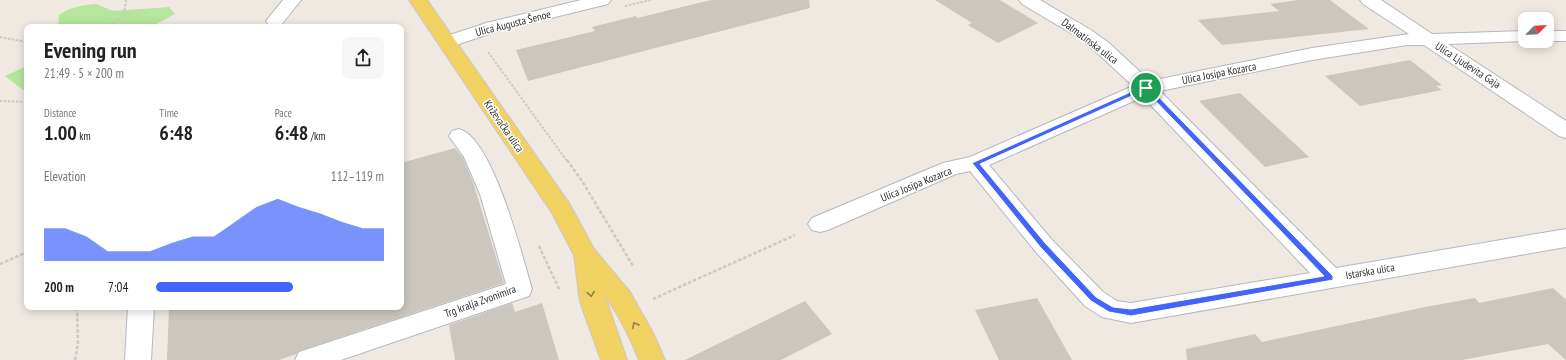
<!DOCTYPE html>
<meta charset="utf-8">
<style>
:root{--surface:#fff;--page:#f6f6f6;--text:#222;--muted:#767676;--accent:#4264fb}
body{margin:0;font-family:"PT Sans Narrow",sans-serif;background:var(--page);color:var(--text);height:100vh;display:flex;flex-direction:column;font-size:15px;white-space:nowrap}
*{box-sizing:border-box;margin:0}
p{font-size:13px;color:var(--muted)}
.icon{flex:none;width:22px;height:22px;fill:none;stroke:currentColor;stroke-width:2;stroke-linecap:round;stroke-linejoin:round}
.map{position:relative;flex:1;overflow:hidden}
.side{position:absolute;left:24px;top:24px;width:380px;height:286px;display:flex;flex-direction:column;background:var(--surface);border-radius:8px;box-shadow:0 2px 10px #0003}
.side>*{flex:none}
.needle{width:26px;rotate:66deg}
.fabs{position:absolute;left:1518px;top:12px;display:grid;gap:8px}
.fabs a{display:grid;place-items:center;width:36px;height:36px;border-radius:8px;background:var(--surface);box-shadow:0 2px 10px #0003;font-size:20px}
.pin{position:absolute;display:grid;place-items:center;width:34px;height:34px;color:#fff;margin:-17px;border:2px solid #fff;border-radius:50%;box-shadow:0 1px 4px #0007}
.round{display:grid;place-items:center;flex:none;width:42px;height:42px;border-radius:8px;background:var(--page)}
.summary{display:flex;align-items:center;justify-content:space-between;height:68px;padding:0 20px}
h1{font-size:22px;font-weight:700;line-height:30px}
.figures{display:grid;grid-template-columns:repeat(3,1fr);gap:6px;height:68px;padding:4px 20px}
.figures div{display:grid;align-content:center}
.figures b{font-size:20px;font-weight:700}
.figures small{font-size:11px;font-weight:400}
.figures p{font-size:11px}
.chart{height:112px;padding:8px 20px}
.chart p{display:flex;justify-content:space-between}
.chart svg{width:100%;height:72px;margin-top:4px;fill:var(--accent);opacity:.7}
ul{padding:0 20px;list-style:none;font-size:13px}
li{display:grid;grid-template-columns:64px 48px 1fr;align-items:center;height:30px}
li i{height:10px;border-radius:5px;background:var(--accent)}
.map>svg:first-child{display:block}
.green{fill:#b6e59e}
.building{fill:#cbc7bf}
.lines{fill:none;stroke-linecap:round;stroke-linejoin:round}
.minor-casing{stroke:#b4b7c1;stroke-width:2}
.major-casing{stroke:#c9c9c9;stroke-width:2}
.path-far1{stroke:#c9c9c9;stroke-width:2;stroke-dasharray:2.5 1.5;stroke-linecap:butt}
.path{stroke:#c9c9c9;stroke-width:2.5;stroke-dasharray:3.5 2;stroke-linecap:butt}
.minor{fill:#fff;fill-rule:evenodd}
.major{fill:#f2d163;fill-rule:evenodd}
.oneway{stroke:#908048}
.route{fill:#4264fb;stroke:#fff;fill-rule:evenodd}
.labels{text-anchor:middle;stroke-width:3;stroke-linejoin:round;paint-order:stroke}
.street-label{font-size:11px;fill:#2e2e2e;stroke:#fff}
</style>
<div class="map">
<svg width="1566" height="360" viewBox="0 0 1566 360">
<rect width="100%" height="100%" fill="#efe9e1"/>
<!-- green -->
<path class="green" d="M96,4l17,7 56,-4 6,7 -19,10 -1,3 -97,-1 1,-11c12,-8 23,-10 37,-11z
M27,66v27l-22,-17z"/>
<!-- building -->
<path class="building" d="M711,0h98l1,8 -282,73 -12,-31 79,-19 -3,-4 44,-11 1,2z
M935,0h65l38,23 -40,20 -30,-18 4,-2z
M1298,0h32l39,29 -147,16 -24,-25 81,-9 -9,-7z
M1410,60l32,25 -6,1 6,4 -82,16 -35,-30z
M1240,93l69,64 -44,10 -66,-66z
M455,148l8,10 10,24 31,101 -205,68 -3,3 -17,6h-112l2,-53h232v-144z
M1553,288l13,12v60l-18,-16 -86,16h-275l-1,-11 69,-15 7,8 163,-35 50,-9 4,5z
M1037,298l35,62h-73l-24,-50z
M805,301l27,33 -51,26h-96z
M512,303l3,9 27,-9 17,57h-104l-6,-35z"/>
<g class="lines">
<defs>
<path id="minor" d="M283,0h18l-20,25 -6,1 -6,-1 -3,-4z
M581,0h30l-3,4 -110,27 -51,17 -6,-2 -3,-4 3,-4 45,-15z
M1019,0h21l51,30 18,13 41,38 162,-33 97,-14 -46,-30 -3,-4h21l51,34 93,-3v10h2h-2l-77,3 118,77v17l-7,-2 -135,-91h-17l-95,15 -152,31 176,177 230,-39v18l-435,76 -29,-6 -17,-11 -49,-54 -66,-81 -14,3 -128,56 -8,2 -8,-2 -4,-6 4,-6 131,-55 27,-6 163,-71 -38,-35 -16,-13 -57,-34zM1143,97l167,176 -179,30 -14,-2 -14,-9 -51,-52 -63,-75z
M1547,31h19v10h-21h2z
M459,129c34,9 63,127 73,160l-3,7 -188,64h-46l4,-8 207,-68 -26,-90 -16,-37 -15,-21 3,-5z
M128,307h26l-3,53h-26z"/>
<path id="major" d="M409,0h18l142,203 25,46 36,43 23,41 12,27h-26c-9,-22 -20,-45 -34,-64l22,64h-26l-21,-58 -6,-47 -22,-42z"/>
</defs>
<!-- minor casing -->
<use href="#minor" class="minor-casing"/>
<!-- major casing -->
<use href="#major" class="major-casing"/>
<!-- path-far1 -->
<path class="path-far1" d="M625,6l26,-6
M109,27l15,-12 2,-15
M0,37l27,5
M488,52l79,109
M0,101l27,1"/>
<!-- path -->
<path class="path" d="M567,160l15,21 51,85
M539,246l21,45
M0,264l27,-12
M653,299l142,-64
M75,360l3,-17 -1,-36"/>
<!-- minor -->
<use href="#minor" class="minor"/>
<!-- major -->
<use href="#major" class="major"/>
</g>
<!-- one-way arrows -->
<defs><path id="oneway-chevron" d="M-2-3.5L2.5 0L-2 3.5" fill="none" stroke-width="1.6" stroke-linecap="round" stroke-linejoin="round"/></defs>
<g class="oneway">
<use href="#oneway-chevron" transform="translate(591 294) rotate(81)"/>
<use href="#oneway-chevron" transform="translate(635 325) rotate(-119)"/>
</g>
<!-- route -->
<path class="route" d="M1144,86h4l185,190v4l-202,36 -22,-4 -18,-11 -50,-53 -69,-85zM1145,90l179,186 -193,33 -18,-2 -17,-10 -50,-53 -66,-80z"/>
<g class="labels">
<!-- street labels -->
<g class="street-label">
<text transform="translate(513 23) rotate(-14)" y="4">Ulica Augusta Šenoe</text>
<text transform="translate(1090 41) rotate(37)" y="4">Dalmatinska ulica</text>
<text transform="translate(1468 65) rotate(33)" y="4">Ulica Ljudevita Gaja</text>
<text transform="translate(1219 73) rotate(-11)" y="4">Ulica Josipa Kozarca</text>
<text transform="translate(504 126) rotate(55)" y="4">Križevačka ulica</text>
<text transform="translate(916 184) rotate(-22)" y="4">Ulica Josipa Kozarca</text>
<text transform="translate(1370 271) rotate(-10)" y="4">Istarska ulica</text>
<text transform="translate(480 301) rotate(-20)" y="4">Trg kralja Zvonimira</text>
</g>
</g>
</svg>
<div class="fabs">
<a><svg class="needle" viewBox="-14 -14 28 28"><path d="M0-13l5 13h-10z" fill="#e53935"/><path d="M0 13l5-13h-10z" fill="#767676"/></svg></a>
</div>
<div class="pin" style="left:1146px;top:88px;background:#1e9e55"><svg class="icon" aria-label="arrive" viewBox="0 0 24 24"><path d="M6 21V4h12l-3 4 3 4H6"/></svg></div>
<section class="side">
<div class="summary"><div><h1>Evening run</h1><p>21:49 · 5 × 200 m</p></div><a class="round"><svg class="icon" aria-label="share" viewBox="0 0 24 24"><path d="M12 15V3M7 8l5-5 5 5M5 13v7h14v-7"/></svg></a></div>
<div class="figures">
<div><p>Distance</p><b>1.00<small> km</small></b></div>
<div><p>Time</p><b>6:48</b></div>
<div><p>Pace</p><b>6:48<small> /km</small></b></div>
</div>
<div class="chart"><p><span>Elevation</span>112–119 m</p>
<svg viewBox="0 0 160 44" preserveAspectRatio="none"><path d="M0 44V24L10 24L20 29L30 38L40 38L50 38L60 33L70 29L80 29L90 20L100 11L110 6L120 11L130 15L140 20L150 24L160 24V44z"/></svg>
</div>
<ul>
<li><b>200 m</b>7:04<i style="width:60%"></i></li>
</ul>
</section>
</div>
